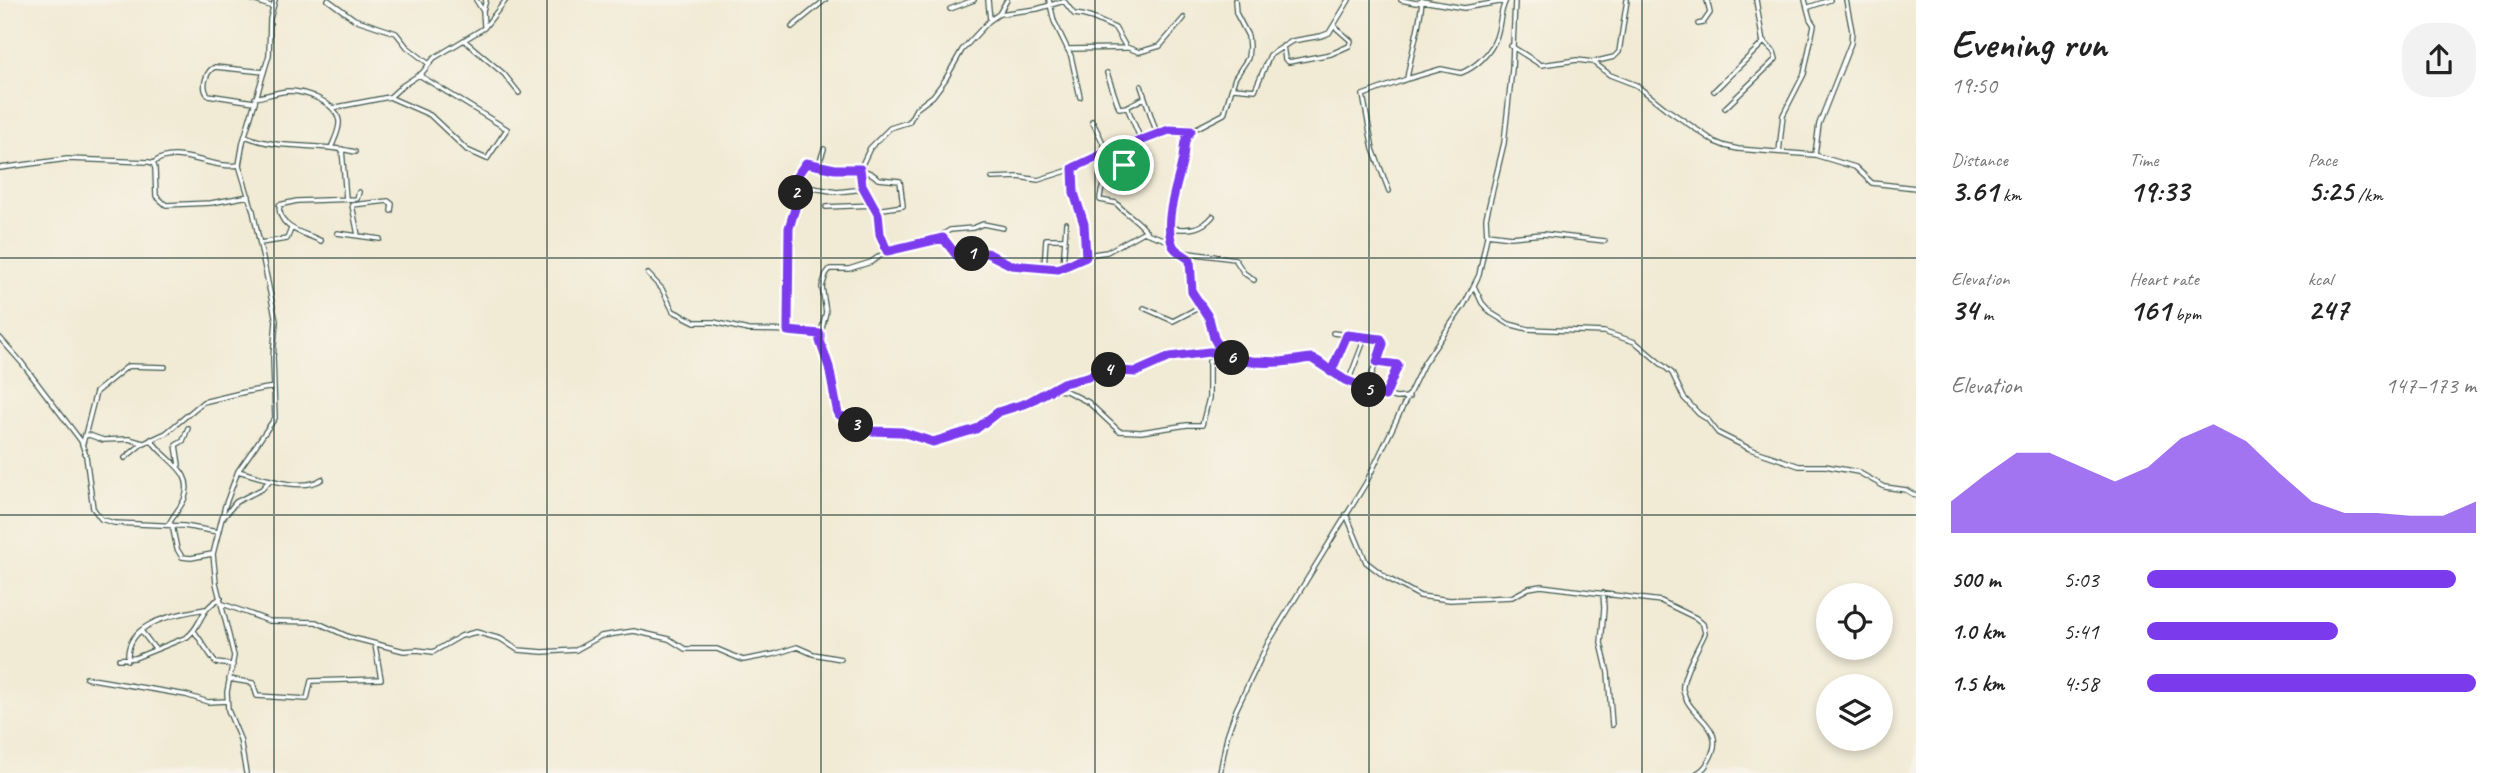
<!DOCTYPE html>
<meta charset="utf-8">
<style>
:root{--surface:#fff;--page:#f2f2f2;--text:#222;--muted:#767676;--accent:#7c3aed}
body{margin:0;font-family:Caveat,sans-serif;background:var(--page);color:var(--text);height:100vh;display:flex;flex-direction:column;font-size:26px;white-space:nowrap}
*{box-sizing:border-box;margin:0}
p{font-size:23px;color:var(--muted)}
.icon{flex:none;width:38px;height:38px;fill:none;stroke:currentColor;stroke-width:2;stroke-linecap:round;stroke-linejoin:round}
.map{position:relative;flex:1;overflow:hidden}
.details{display:flex;flex-direction:column;background:var(--surface);width:595px}
.details>*{flex:none}
.buttons{position:absolute;left:1816px;top:583px;display:grid;gap:14px}
.buttons a{display:grid;place-items:center;width:77px;height:77px;border-radius:50%;background:var(--surface);box-shadow:0 4px 10px #0003;font-size:35px}
.pin{position:absolute;display:grid;place-items:center;width:60px;height:60px;color:#fff;margin:-30px;border:4px solid #fff;border-radius:50%;box-shadow:0 2px 7px #0007}
.km{position:absolute;width:35px;height:35px;margin:-18px;border-radius:50%;background:#222;color:#fff;font-size:19px;line-height:35px;text-align:center}
.round{display:grid;place-items:center;flex:none;width:74px;height:74px;border-radius:28px;background:var(--page)}
.head{display:flex;align-items:center;justify-content:space-between;height:119px;padding:0 35px}
h1{font-size:38px;font-weight:700;line-height:52px}
.metrics{display:grid;grid-template-columns:repeat(3,1fr);gap:10px;height:119px;padding:7px 35px}
.metrics div{display:grid;align-content:center}
.metrics b{font-size:30px;font-weight:700}
.metrics small{font-size:19px;font-weight:400}
.metrics p{font-size:19px}
.chart{height:196px;padding:14px 35px}
.chart p{display:flex;justify-content:space-between}
.chart svg{width:100%;height:126px;margin-top:7px;fill:var(--accent);opacity:.7}
ul{padding:0 35px;list-style:none;font-size:23px}
li{display:grid;grid-template-columns:112px 84px 1fr;align-items:center;height:52px}
li i{height:18px;border-radius:9px;background:var(--accent)}
main{display:flex;flex:1;min-height:0}
.map>svg:first-child{display:block}
.lines{fill:none;stroke-linecap:round;stroke-linejoin:round}
.minor-casing{stroke:#3e574c;stroke-width:6}
.minor{stroke:#fff;stroke-width:3.5}
.route-casing{stroke:#fff;stroke-width:14}
.route{stroke:#7c3aed;stroke-width:9}
.grid{fill:none;stroke:#1f3d34;stroke-width:2;stroke-opacity:0.55}
</style>
<main>
<div class="map">
<svg width="1916" height="773" viewBox="0 0 1916 773">
<rect width="100%" height="100%" fill="#f7f3e8"/>
<filter id="ink" filterUnits="userSpaceOnUse"><feTurbulence type="fractalNoise" baseFrequency=".0143" numOctaves="2"/><feDisplacementMap in="SourceGraphic" scale="14" xChannelSelector="R" yChannelSelector="G"/><feConvolveMatrix kernelMatrix="1 2 1 2 8 2 1 2 1" color-interpolation-filters="sRGB"/></filter>
<filter id="wash" filterUnits="userSpaceOnUse"><feTurbulence type="fractalNoise" baseFrequency=".00686" numOctaves="4" result="noise"/><feDisplacementMap in="SourceGraphic" scale="28" xChannelSelector="R" yChannelSelector="G"/><feGaussianBlur stdDeviation="1.57" result="paint"/><feColorMatrix in="noise" values="0 0 0 0 0 0 0 0 0 0 0 0 0 0 0 0 0 1.4 0 .05"/><feComposite in="paint" operator="in"/></filter>
<g filter="url(#wash)">
<rect width="100%" height="100%" fill="#f1ead4"/>
</g>
<g filter="url(#ink)">
<g class="lines">
<defs>
<path id="minor" d="M253,0l20,7
M328,0l26,19 42,14 11,14 22,17
M476,0l7,11 1,15
M988,0l2,20
M1049,0l5,21 17,35 9,41
M1235,0l1,13 12,23 1,11 -1,11 -13,20 -11,36 -33,17 -6,7 -3,23 -10,39 -2,17 4,32 17,14 1,29 15,21 7,25 12,18 39,6 46,-4 10,5 14,12 26,13 35,10 13,-1
M1401,0l15,3 6,-2 42,7 41,-7
M1809,7l21,-7
M950,9l24,-9
M483,11l3,-11
M999,14l38,-5 27,-8 10,13c19,2 24,7 41,14l11,19 13,5 21,-6 24,-28
M1698,24l5,-1 7,-10 -3,-13
M792,27l33,-27
M465,41l39,33 15,19
M1283,46l2,13 4,3 42,-8 18,-8 2,-5 -17,-15
M1511,46l30,19 36,-5 16,2 17,13 26,10 29,23 50,34 10,4 13,3 77,6 40,12 17,16 44,5
M1067,49l60,-1
M1593,62l21,-5 5,-5 8,-52
M1107,73l12,35 8,-1 17,-9
M1407,79l34,-10 20,4c15,-6 29,-19 35,-35 5,-13 3,-24 10,-38
M1141,86l16,48
M1234,88l21,2 15,-35 22,-14 29,-5 8,-3 20,-33
M1714,91l49,-48 -7,-43
M390,97l12,-11 20,-13 12,-15 50,-30 22,-28
M255,98c11,-2 22,-6 33,-7 17,0 48,11 51,30 1,9 -5,19 -8,27
M254,102l-46,-7c-7,-8 -2,-24 7,-28l49,5
M1127,107l14,33
M332,108l57,-11 41,18 37,35 20,9 20,-30 -88,-54
M1725,108l51,-49 -2,-7 -11,-11
M1092,121c6,12 18,32 17,47 -1,11 -10,21 -9,32l16,3c9,11 22,16 30,28
M245,136c35,15 74,6 110,16
M342,149l4,50
M824,149l-5,15 3,2c17,3 44,-1 56,13l22,2 3,25 -27,4
M1779,152l4,-37 21,-41 10,-49 -4,-6 -5,-19
M1815,155l4,-31 32,-81 1,-12 -6,-31
M153,163c23,-19 58,7 86,2
M1109,167c18,-1 23,-9 28,-25
M0,168l67,-9 82,3 4,1 2,5 1,28 10,9 45,-2 38,-7
M992,178l27,-1 19,3 35,-11
M790,179l4,1 13,-18 13,3
M795,185l42,7 27,-3
M1389,191l-16,-42 -10,-54 44,-16c4,-27 13,-51 15,-79
M352,205l36,-4 4,3 -1,7
M352,205l6,30
M826,207l48,-2
M1171,228c17,2 31,2 42,-12
M337,233l43,6
M1487,234l24,3 32,-3 62,7
M937,238l13,-8 23,-2 10,-4 20,4
M321,241c-18,-9 -42,-11 -42,-36l18,-4 60,-2 2,-7
M1172,242l-29,-10 -36,20 -14,2 -32,15 -46,-3 -28,-13 -30,3 -14,-18 -56,13 -16,11 -22,7h-19l-4,5 -4,13 4,25 -7,29 11,28 7,43 6,6 22,11 37,3 31,10 43,-13 22,-16 29,-10 25,-14 14,2 22,11 31,29 22,1 46,-7h15l7,-27v-37l19,-4
M260,243l27,-4 4,-10
M887,251l-7,-18 -2,-19 -17,-33 -1,-12 10,-21 20,-20 19,-6 7,-13 17,-13 12,-16 17,-30 27,-29 10,-7 8,-14
M1181,252l54,7 9,14 10,7
M1086,257l-2,-31 -10,-33v-25l95,-38 21,1
M1044,268l2,-29h19
M1063,268l3,-45
M648,274l14,15 11,22 22,11h19l34,8 50,1 22,3
M1474,286l8,17 9,10 18,11 19,5 76,3 31,10 37,31 12,25 15,16 8,5 11,14 32,16 49,17h26l33,6 27,15 21,3 10,6
M1144,308l29,13 29,-15
M788,331l1,-103 8,-26 -3,-22
M1333,333l49,7 1,5 -17,44
M0,338l22,25 59,78 5,15 7,52 8,11 13,4 70,3 34,6
M1378,362l20,3 -13,30
M1331,372l16,-37
M1348,382l17,-44
M1054,388l11,-6 26,-6 11,-6 34,1 33,-14 51,-5
M85,436l4,-1 14,5 26,-1 14,4
M151,439c11,21 46,31 33,61 -4,8 -11,16 -15,24
M83,443l13,-51 32,-26 37,1
M125,458l17,-14 24,-11 37,-31 42,-10 29,-5
M179,465l-3,-20 7,-4 5,-13
M238,471c22,6 64,22 84,8
M1346,514l20,48 21,16 33,18 30,4 62,-3 17,-9 12,-2 120,15 35,17 7,6 2,9c-6,14 -24,43 -22,57 5,27 43,35 28,66 -4,8 -6,13 -14,17
M223,518l13,-16 26,-13 8,-9
M172,525l5,24 5,8 9,1 21,-4
M1603,593l1,15 -3,35 7,30 4,52
M223,604l46,17 47,1 33,15 55,14 13,-1 16,2 28,-16 15,-4 25,7 17,11 25,2 33,-2 25,-14 33,-5 35,8 16,10h32l26,11 32,-6 22,-7 16,7 28,5
M194,631l22,32 17,2
M142,632l13,17
M119,659l16,-1 52,-21c16,-12 11,-27 34,-39
M128,660c-3,-39 50,-46 77,-51
M86,678l100,17 22,7 18,-1
M229,679l24,4 4,13 50,3 4,-18 70,-2 -6,-34
M246,773l-6,-34 -12,-29 -1,-18 7,-36 -18,-73 -3,-29 12,-48 13,-35 37,-53 -2,-61 3,-36 -23,-110 -14,-46 4,-23 26,-87 1,-36 5,-19
M1220,773l7,-37 9,-26 32,-67 98,-160 58,-120 40,-58 15,-30 8,-39 -1,-18 18,-75 8,-74 3,-69"/>
</defs>
<!-- minor casing -->
<use href="#minor" class="minor-casing"/>
<!-- minor -->
<use href="#minor" class="minor"/>
</g>
</g>
<g class="lines" filter="url(#ink)">
<defs>
<path id="route" d="M1124,165l-15,2 -4,-14 -32,15 1,25 10,31 2,33 -28,12 -47,-4 -24,-12 -30,3 -14,-18 -56,13 -7,-17 -2,-20 -16,-29 -2,-16h-25l-29,-6 -12,17 3,22 -8,26 -1,98v5l32,3v7l9,26 9,47 31,17 33,1 31,10 43,-13 22,-17 29,-9 36,-20 25,-6 14,-7 34,2 34,-15 39,-5h13l11,6 19,3 29,1 30,-4 34,22 40,16 13,-31 -21,-3 6,-18 -2,-5 -34,-4 -16,37c-5,-5 -11,-11 -18,-13 -7,-2 -15,2 -22,2 -18,2 -58,4 -70,-10l-7,-13 -5,-20 -17,-26 -2,-32c-5,-5 -14,-8 -17,-14 -10,-24 4,-60 9,-83 3,-11 0,-23 9,-32l-22,-1 -32,12 -6,16 -7,7"/>
</defs>
<!-- route casing -->
<use href="#route" class="route-casing"/>
<!-- route -->
<use href="#route" class="route"/>
</g>
<!-- grid -->
<path class="grid" d="M274,0v773M547,0v773M821,0v773M1095,0v773M1369,0v773M1642,0v773M0,258h1916M0,515h1916"/>
</svg>
<div class="buttons">
<a><svg class="icon" aria-label="locate" viewBox="0 0 24 24"><circle cx="12" cy="12" r="6"/><path d="M12 2v4M12 18v4M2 12h4M18 12h4"/></svg></a>
<a><svg class="icon" aria-label="layers" viewBox="0 0 24 24"><path d="M12 4l9 5-9 5-9-5zM3 14l9 5 9-5"/></svg></a>
</div>
<div class="pin" style="left:1124px;top:165px;background:#1e9e55"><svg class="icon" aria-label="arrive" viewBox="0 0 24 24"><path d="M6 21V4h12l-3 4 3 4H6"/></svg></div>
<b class="km" style="left:972px;top:254px">1</b>
<b class="km" style="left:796px;top:193px">2</b>
<b class="km" style="left:856px;top:425px">3</b>
<b class="km" style="left:1109px;top:370px">4</b>
<b class="km" style="left:1369px;top:390px">5</b>
<b class="km" style="left:1232px;top:358px">6</b>
</div>
<section class="details">
<div class="head"><div><h1>Evening run</h1><p>19:50</p></div><a class="round"><svg class="icon" aria-label="share" viewBox="0 0 24 24"><path d="M12 15V3M7 8l5-5 5 5M5 13v7h14v-7"/></svg></a></div>
<div class="metrics">
<div><p>Distance</p><b>3.61<small> km</small></b></div>
<div><p>Time</p><b>19:33</b></div>
<div><p>Pace</p><b>5:25<small> /km</small></b></div>
</div>
<div class="metrics">
<div><p>Elevation</p><b>34<small> m</small></b></div>
<div><p>Heart rate</p><b>161<small> bpm</small></b></div>
<div><p>kcal</p><b>247</b></div>
</div>
<div class="chart"><p><span>Elevation</span>147–173 m</p>
<svg viewBox="0 0 160 44" preserveAspectRatio="none"><path d="M0 44V33L10 24L20 16L30 16L40 21L50 26L60 21L70 11L80 6L90 12L100 23L110 33L120 37L130 37L140 38L150 38L160 33V44z"/></svg>
</div>
<ul>
<li><b>500 m</b>5:03<i style="width:94%"></i></li>
<li><b>1.0 km</b>5:41<i style="width:58%"></i></li>
<li><b>1.5 km</b>4:58<i style="width:100%"></i></li>
</ul>
</section>
</main>
